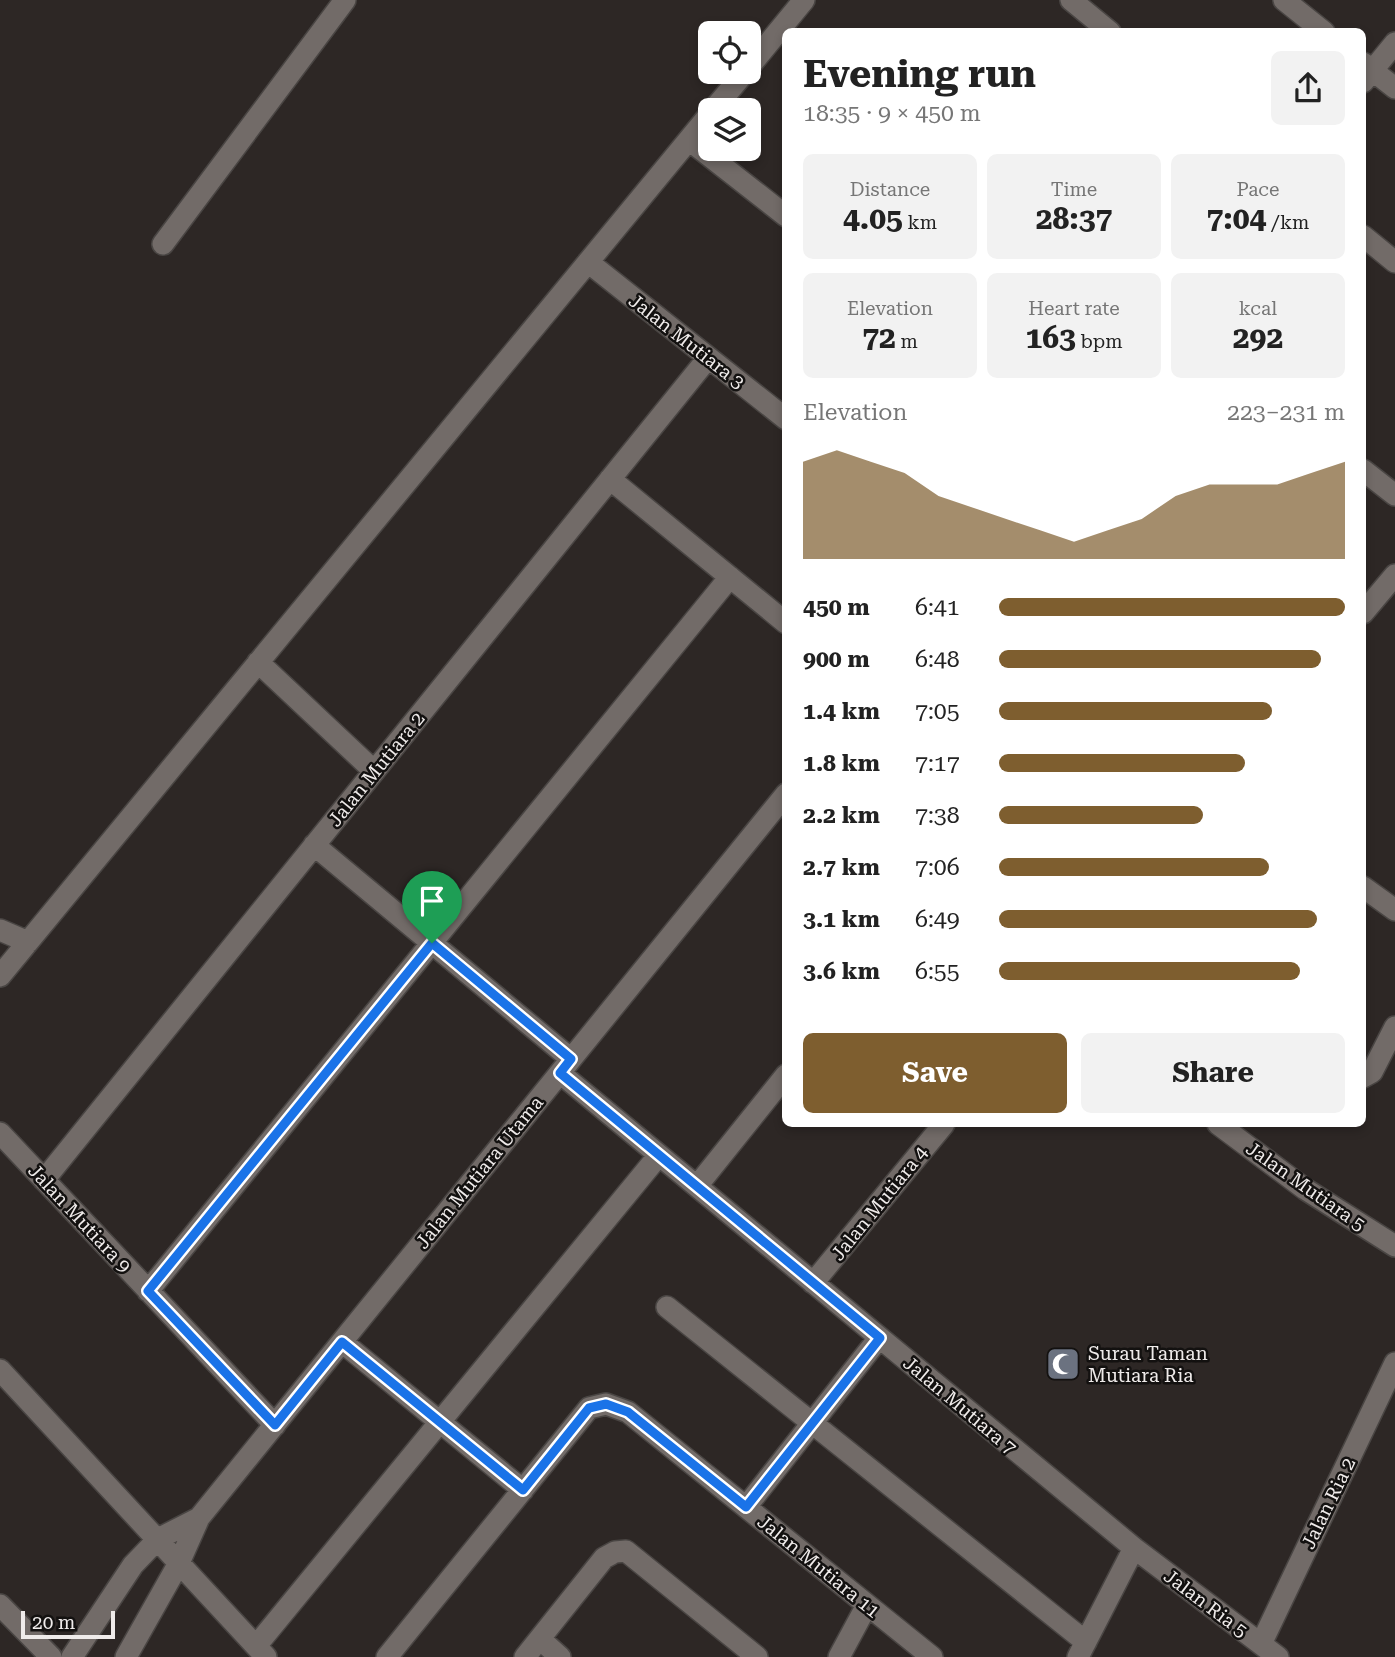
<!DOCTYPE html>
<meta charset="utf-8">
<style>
:root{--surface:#fff;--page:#f2f2f2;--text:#222;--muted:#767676;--accent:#7e5e2f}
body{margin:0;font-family:"Roboto Serif",serif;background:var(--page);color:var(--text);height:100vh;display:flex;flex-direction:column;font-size:26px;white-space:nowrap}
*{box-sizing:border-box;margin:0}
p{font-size:23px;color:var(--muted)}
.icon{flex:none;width:38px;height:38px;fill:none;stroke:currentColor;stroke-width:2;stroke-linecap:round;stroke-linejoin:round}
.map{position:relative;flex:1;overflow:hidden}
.side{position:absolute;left:782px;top:28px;width:584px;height:1099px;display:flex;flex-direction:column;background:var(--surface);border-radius:10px;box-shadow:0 4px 10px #0003}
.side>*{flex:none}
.tools{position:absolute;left:698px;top:21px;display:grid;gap:14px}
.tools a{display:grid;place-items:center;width:63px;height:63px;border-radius:10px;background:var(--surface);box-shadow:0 4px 10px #0003;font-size:35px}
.scale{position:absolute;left:21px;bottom:18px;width:94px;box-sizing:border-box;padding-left:7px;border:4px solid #efebea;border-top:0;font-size:19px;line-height:24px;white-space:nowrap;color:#efebea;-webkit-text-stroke:5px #131110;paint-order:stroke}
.pin{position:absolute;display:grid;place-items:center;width:60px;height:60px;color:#fff;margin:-72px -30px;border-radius:50% 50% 50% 0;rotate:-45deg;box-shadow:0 0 7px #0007}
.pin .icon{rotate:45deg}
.round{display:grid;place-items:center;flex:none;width:74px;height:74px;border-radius:10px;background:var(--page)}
.headline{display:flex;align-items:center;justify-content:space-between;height:119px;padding:0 21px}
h1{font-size:38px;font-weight:700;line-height:52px}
.metrics{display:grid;grid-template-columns:repeat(3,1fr);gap:10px;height:119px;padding:7px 21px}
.metrics div{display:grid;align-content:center;border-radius:10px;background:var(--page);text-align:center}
.metrics b{font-size:30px;font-weight:700}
.metrics small{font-size:19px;font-weight:400}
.metrics p{font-size:19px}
.chart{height:196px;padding:14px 21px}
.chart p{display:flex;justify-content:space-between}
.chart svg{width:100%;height:126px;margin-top:7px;fill:var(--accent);opacity:.7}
.button{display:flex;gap:14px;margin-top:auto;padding:14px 21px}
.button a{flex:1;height:80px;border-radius:10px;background:var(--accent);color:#fff;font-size:28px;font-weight:700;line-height:80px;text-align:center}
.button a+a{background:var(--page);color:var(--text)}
ul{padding:0 21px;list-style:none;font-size:23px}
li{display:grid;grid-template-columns:112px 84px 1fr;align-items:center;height:52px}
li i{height:18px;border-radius:9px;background:var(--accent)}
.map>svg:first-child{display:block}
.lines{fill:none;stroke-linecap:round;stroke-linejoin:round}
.minor-casing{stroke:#494543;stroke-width:24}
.minor{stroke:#726b68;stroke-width:21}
.route-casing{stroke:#fff;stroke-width:14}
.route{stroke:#1a73e8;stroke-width:9}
.labels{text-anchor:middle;stroke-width:5;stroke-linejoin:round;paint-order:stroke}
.street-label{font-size:19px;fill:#efebea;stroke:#131110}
.poi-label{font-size:19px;fill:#efebea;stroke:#131110;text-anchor:start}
</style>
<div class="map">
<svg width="1395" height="1657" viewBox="0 0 1395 1657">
<rect width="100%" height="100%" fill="#2d2725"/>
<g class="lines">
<defs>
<path id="minor" d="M1071,0l39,32
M1284,0l40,32
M1363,63l32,25
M749,67l55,-67
M1363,82l32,-39
M713,110l32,-38
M689,140l97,76
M1363,236l32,26
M163,244l182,-244
M588,262l198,157
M1363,470l32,25
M610,479l176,144
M1363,613l32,-38
M258,662l116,109
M314,845l257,214
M1363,887l32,23
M0,930l28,12
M0,976l710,-862
M560,1073l574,475 144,109
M1363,1077l9,-5 23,-45
M1218,1124l87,65 90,57
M0,1133l275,292
M44,1180l664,-822
M697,1186l89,-111
M813,1283l131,-159
M148,1291l582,-714
M667,1307l419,335
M342,1342l181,148
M0,1370l266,287
M746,1507l133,-169
M0,1605l51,52
M540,1639l20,18
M1261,1644l134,-281
M256,1646l403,-491
M72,1657l61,-92 25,-26 41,-21
M126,1657l53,-94 20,-45 587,-724
M387,1657l202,-249 17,-4 22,8 304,245
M525,1657l79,-99 11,-6 11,-1 131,106
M839,1657l28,-52
M1078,1657l56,-109"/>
</defs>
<!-- minor casing -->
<use href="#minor" class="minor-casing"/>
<!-- minor -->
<use href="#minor" class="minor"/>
</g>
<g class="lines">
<defs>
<path id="route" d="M432,943l139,116 -11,14 320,265 -134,169 -118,-95 -22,-8 -17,4 -66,82 -181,-148 -67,83 -127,-134z"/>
</defs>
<!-- route casing -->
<use href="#route" class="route-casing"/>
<!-- route -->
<use href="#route" class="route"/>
</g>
<!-- icons -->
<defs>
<symbol id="mosque-square" viewBox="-11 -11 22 22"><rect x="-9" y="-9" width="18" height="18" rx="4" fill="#6b7280" stroke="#131110"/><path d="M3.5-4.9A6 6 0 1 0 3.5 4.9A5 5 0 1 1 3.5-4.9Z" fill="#fff"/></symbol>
</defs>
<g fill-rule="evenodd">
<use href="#mosque-square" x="1044" y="1345" width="38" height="38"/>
</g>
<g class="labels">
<!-- street labels -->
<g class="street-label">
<text transform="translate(687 341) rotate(38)" y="7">Jalan Mutiara 3</text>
<text transform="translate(376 769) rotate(-51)" y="7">Jalan Mutiara 2</text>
<text transform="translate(479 1172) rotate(-51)" y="7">Jalan Mutiara Utama</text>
<text transform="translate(1306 1186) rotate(35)" y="7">Jalan Mutiara 5</text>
<text transform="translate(879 1203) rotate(-51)" y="7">Jalan Mutiara 4</text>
<text transform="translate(80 1218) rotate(47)" y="7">Jalan Mutiara 9</text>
<text transform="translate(960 1405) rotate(40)" y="7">Jalan Mutiara 7</text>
<text transform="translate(1328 1503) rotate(-64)" y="7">Jalan Ria 2</text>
<text transform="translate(819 1566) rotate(39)" y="7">Jalan Mutiara 11</text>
<text transform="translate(1206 1603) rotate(37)" y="7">Jalan Ria 5</text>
</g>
<!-- poi labels -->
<g class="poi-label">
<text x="1088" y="1360">Surau Taman<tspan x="1088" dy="22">Mutiara Ria</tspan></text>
</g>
</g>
</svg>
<div class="tools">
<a><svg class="icon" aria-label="locate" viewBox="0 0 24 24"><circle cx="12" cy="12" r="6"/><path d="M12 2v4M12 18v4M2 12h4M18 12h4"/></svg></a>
<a><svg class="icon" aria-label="layers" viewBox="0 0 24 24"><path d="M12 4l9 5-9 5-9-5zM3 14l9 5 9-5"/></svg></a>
</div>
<div class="scale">20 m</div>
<div class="pin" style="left:432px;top:943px;background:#1e9e55"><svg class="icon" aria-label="arrive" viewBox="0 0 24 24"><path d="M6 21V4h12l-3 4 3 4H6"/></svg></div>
<section class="side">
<div class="headline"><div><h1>Evening run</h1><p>18:35 · 9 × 450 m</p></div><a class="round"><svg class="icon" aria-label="share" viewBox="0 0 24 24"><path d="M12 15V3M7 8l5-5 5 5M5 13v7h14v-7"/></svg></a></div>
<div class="metrics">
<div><p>Distance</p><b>4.05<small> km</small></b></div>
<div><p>Time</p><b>28:37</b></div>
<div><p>Pace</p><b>7:04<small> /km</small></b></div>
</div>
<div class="metrics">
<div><p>Elevation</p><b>72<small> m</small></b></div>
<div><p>Heart rate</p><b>163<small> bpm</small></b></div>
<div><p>kcal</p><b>292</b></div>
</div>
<div class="chart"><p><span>Elevation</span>223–231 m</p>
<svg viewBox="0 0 160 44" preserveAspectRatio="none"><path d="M0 44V10L10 6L20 10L30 14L40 22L50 26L60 30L70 34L80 38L90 34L100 30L110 22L120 18L130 18L140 18L150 14L160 10V44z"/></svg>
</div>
<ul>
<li><b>450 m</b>6:41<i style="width:100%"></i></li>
<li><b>900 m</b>6:48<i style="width:93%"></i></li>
<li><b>1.4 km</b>7:05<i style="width:79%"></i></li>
<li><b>1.8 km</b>7:17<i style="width:71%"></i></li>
<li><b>2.2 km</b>7:38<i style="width:59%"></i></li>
<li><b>2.7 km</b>7:06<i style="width:78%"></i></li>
<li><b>3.1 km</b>6:49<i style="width:92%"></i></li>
<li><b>3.6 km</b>6:55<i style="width:87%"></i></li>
</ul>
<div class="button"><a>Save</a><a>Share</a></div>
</section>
</div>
